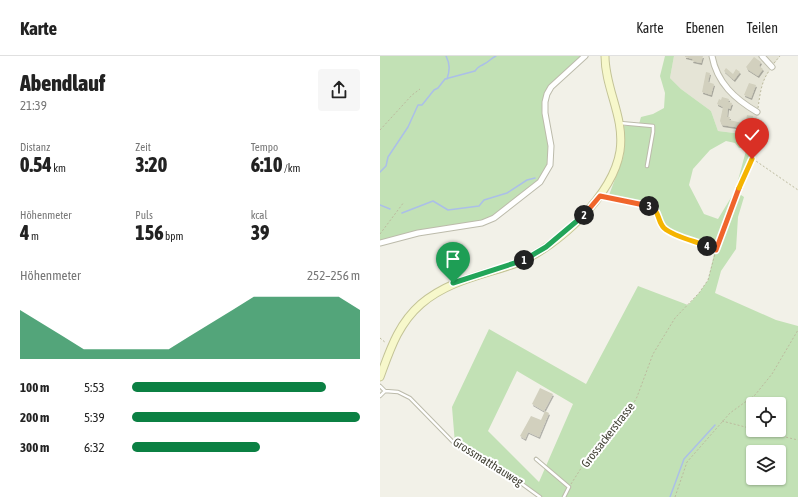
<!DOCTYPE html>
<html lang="de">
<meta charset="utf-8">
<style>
:root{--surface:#fff;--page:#f6f6f6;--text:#222;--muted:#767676;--line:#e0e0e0;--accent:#0b8043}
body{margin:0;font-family:"Asap Condensed",sans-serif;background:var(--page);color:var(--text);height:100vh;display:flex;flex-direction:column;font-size:15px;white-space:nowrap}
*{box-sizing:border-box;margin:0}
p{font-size:13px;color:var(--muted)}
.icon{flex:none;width:22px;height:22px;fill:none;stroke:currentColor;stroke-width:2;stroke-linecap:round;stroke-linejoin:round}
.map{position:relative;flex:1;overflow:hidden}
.side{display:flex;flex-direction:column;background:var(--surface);width:380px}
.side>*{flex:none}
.tools{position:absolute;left:366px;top:341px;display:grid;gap:8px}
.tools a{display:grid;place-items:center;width:40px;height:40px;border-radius:4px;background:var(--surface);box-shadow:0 1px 3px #0004;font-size:20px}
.pin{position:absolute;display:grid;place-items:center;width:34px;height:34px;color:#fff;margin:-41px -17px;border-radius:50% 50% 50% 0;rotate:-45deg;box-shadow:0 0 4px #0007}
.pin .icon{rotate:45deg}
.km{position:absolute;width:20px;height:20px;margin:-10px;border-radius:50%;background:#222;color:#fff;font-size:11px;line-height:20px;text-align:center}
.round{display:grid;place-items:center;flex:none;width:42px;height:42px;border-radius:4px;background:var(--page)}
.headline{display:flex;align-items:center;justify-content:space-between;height:68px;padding:0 20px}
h1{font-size:22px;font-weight:800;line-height:30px}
.figures{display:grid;grid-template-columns:repeat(3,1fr);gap:6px;height:68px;padding:4px 20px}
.figures div{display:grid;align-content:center}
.figures b{font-size:20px;font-weight:800}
.figures small{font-size:11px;font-weight:400}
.figures p{font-size:11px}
.chart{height:112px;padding:8px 20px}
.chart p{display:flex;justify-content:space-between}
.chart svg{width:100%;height:72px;margin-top:4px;fill:var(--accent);opacity:.7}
ul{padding:0 20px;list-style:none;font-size:13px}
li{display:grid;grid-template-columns:64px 48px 1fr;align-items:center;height:30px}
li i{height:10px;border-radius:5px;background:var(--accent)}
header{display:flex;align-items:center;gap:24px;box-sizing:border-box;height:56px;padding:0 20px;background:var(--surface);border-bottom:1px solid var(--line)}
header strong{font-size:19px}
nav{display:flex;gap:22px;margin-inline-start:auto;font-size:14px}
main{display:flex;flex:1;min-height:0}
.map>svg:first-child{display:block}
.residential{fill:#e5e4d6}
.green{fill:#c2e1b5;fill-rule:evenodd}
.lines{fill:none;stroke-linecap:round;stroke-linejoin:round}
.stream{stroke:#abbfe8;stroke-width:1.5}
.building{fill:#d2d0be;filter:url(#shadow)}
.lane-casing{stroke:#bcbbab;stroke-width:4.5}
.street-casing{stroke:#bcbbab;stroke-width:7}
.secondary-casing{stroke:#c3c396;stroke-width:9}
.path{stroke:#bcba9e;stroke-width:1;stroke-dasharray:2 2;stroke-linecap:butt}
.lane{stroke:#fff;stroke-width:2.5}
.street{stroke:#fff;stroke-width:5}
.secondary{stroke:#f7f8cb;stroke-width:7}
.split-1-casing{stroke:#fff;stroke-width:8}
.split-2-casing{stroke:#fff;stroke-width:8}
.split-3-casing{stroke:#fff;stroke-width:8}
.split-4-casing{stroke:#fff;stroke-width:8}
.split-5-casing{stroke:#fff;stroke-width:8}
.split-6-casing{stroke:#fff;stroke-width:8}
.split-1{stroke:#22a559;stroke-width:5}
.split-2{stroke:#22a559;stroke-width:5}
.split-3{stroke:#f0652b;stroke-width:5}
.split-4{stroke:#f5b400;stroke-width:5}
.split-5{stroke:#f0652b;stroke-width:5}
.split-6{stroke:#f5b400;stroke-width:5}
.labels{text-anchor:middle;stroke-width:4;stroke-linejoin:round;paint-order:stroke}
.street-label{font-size:12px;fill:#444337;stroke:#fff}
</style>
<header>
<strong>Karte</strong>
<nav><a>Karte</a><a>Ebenen</a><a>Teilen</a></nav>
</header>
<main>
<section class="side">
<div class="headline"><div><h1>Abendlauf</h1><p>21:39</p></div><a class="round"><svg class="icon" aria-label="share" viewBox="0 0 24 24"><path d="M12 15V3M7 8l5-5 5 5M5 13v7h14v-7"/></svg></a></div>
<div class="figures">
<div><p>Distanz</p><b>0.54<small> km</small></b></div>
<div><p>Zeit</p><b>3:20</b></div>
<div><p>Tempo</p><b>6:10<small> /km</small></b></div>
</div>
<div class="figures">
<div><p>Höhenmeter</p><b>4<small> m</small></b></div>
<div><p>Puls</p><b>156<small> bpm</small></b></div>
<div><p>kcal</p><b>39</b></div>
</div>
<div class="chart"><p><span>Höhenmeter</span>252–256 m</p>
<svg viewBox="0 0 160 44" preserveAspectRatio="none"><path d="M0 44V14L10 22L20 30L30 38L40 38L50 38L60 38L70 38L80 30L90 22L100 14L110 6L120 6L130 6L140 6L150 6L160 14V44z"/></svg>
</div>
<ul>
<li><b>100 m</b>5:53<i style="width:85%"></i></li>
<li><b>200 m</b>5:39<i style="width:100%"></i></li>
<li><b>300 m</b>6:32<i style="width:56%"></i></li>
</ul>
</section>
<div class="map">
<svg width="418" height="441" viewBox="0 0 418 441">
<defs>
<filter id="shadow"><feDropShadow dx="1" dy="2" stdDeviation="0" flood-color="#0004"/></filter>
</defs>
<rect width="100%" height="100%" fill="#f2f1e8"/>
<!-- residential -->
<path class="residential" d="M294,0h106l-14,20 -5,12 -4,24 1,24 -40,-5 -7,-20 -30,-22 -11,-11z"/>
<!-- green -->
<path class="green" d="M0,0h205l-34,31 -6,15 6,44 -1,19 -10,17 -46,36 -114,25z
M285,0h9l-4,22 11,11 30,22 7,20 40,5 -6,23 -11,25h-4l10,-37 -8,1 -4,-5 -9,-2 -16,9 -17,19 -4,16 15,29 14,5 17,-28 9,6 -6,20 -2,32 -15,22 -6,22 61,27 22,6v171h-258l-33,-24 -52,-29 -3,-37 37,-78 97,55 52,-98 50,19 11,-12 9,-13 7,-30 -44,-18 -8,-5 -5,-15 -7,-6 -42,-11 14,-37 2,-15 -1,-17 15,-2 2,-7 12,-3 11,-6 1,-15 -5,-17zM137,315l56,33 -34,78 -51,-51zM373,348h26v26h-26zM373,396h26v26h-26z"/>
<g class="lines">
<!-- stream -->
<path class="stream" d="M66,0c4,8 4,14 1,23
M0,116l6,-6 2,-9 20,-30 10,-22h4l12,-15 4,-2 7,-9 30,-8c3,-5 4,-4 9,-7 5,-2 7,-6 12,-8
M0,149l10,4
M22,157l31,-12 15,9 31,-4 5,-6 23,-7 20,-13 8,-2
M290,441l14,-38 31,-34"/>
</g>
<!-- building -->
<path class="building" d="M305,0h18l-2,7 -9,-2 1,-2 -8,-2z
M374,1l7,5 -2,4 4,3 -5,7 -11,-7v-1l-1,-1z
M346,12l7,6 3,-5 4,3 -6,8 -10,-9z
M326,16l4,1 -2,9 6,2 -3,11 -9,-3z
M369,27l7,2 -5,13 -7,-3z
M342,41l7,2 -1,3 4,1 -2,6 -2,-1 -1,9h3l-1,3 14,3 1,-3h2l1,-5 6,1 -1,11 -4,2 -26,-4 -2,-4 3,-14 -6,-3 2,-5 2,1z
M160,332l13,6 -9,17 -12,-7z
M165,355l4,2 -10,24 -11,-5 -3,7 -5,-3 11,-20 10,4z"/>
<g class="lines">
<defs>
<path id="lane" d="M240,67l33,3v6l-6,34
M0,330l5,5 13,1 12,6 45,46 52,29 33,24
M0,340l5,-5
M156,403l33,28 -5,10"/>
<path id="street" d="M332,0c5,27 23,43 45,56
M382,0l10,11
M0,187l38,-10 64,-10 12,-5 46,-36 10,-17 1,-19 -6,-33v-11l2,-8 4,-7 34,-31"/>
<path id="secondary" d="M0,321c10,-27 18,-53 41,-73 28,-24 63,-29 96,-41 41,-16 96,-68 103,-112 5,-34 -15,-62 -15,-95"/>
</defs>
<!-- lane casing -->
<use href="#lane" class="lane-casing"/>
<!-- street casing -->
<use href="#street" class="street-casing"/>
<!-- secondary casing -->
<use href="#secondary" class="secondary-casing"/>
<!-- path -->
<path class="path" d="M394,7l6,-7
M378,52c2,-13 3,-26 11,-37
M0,74l32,-35 8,-6
M373,103l45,31
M225,141l46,9 7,6 5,15 8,5 44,18
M0,178l24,-32
M0,282l6,5
M342,365l31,8
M375,374l43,10
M191,428l14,-22 47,-56 5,-9 16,-43 22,-36 24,-25 9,-13 11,-41 37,-91 2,-12v-19
M295,441l12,-35 43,-49 25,-18 17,-21 26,-44"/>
<!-- lane -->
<use href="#lane" class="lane"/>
<!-- street -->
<use href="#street" class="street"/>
<!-- secondary -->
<use href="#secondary" class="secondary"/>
</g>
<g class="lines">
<defs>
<path id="split-1" d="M73,227l71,-23"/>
<path id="split-2" d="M144,204l22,-13 38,-32"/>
<path id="split-3" d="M204,159l16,-19 49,10"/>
<path id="split-4" d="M269,150c11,4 8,15 15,22 10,9 31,13 43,18"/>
<path id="split-5" d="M327,190l9,4 23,-62"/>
<path id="split-6" d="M359,132l13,-29"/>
</defs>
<!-- split-1 casing -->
<use href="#split-1" class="split-1-casing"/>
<!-- split-2 casing -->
<use href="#split-2" class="split-2-casing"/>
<!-- split-3 casing -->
<use href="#split-3" class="split-3-casing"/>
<!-- split-4 casing -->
<use href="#split-4" class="split-4-casing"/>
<!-- split-5 casing -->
<use href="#split-5" class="split-5-casing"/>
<!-- split-6 casing -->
<use href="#split-6" class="split-6-casing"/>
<!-- split-1 -->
<use href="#split-1" class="split-1"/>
<!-- split-2 -->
<use href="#split-2" class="split-2"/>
<!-- split-3 -->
<use href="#split-3" class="split-3"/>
<!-- split-4 -->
<use href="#split-4" class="split-4"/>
<!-- split-5 -->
<use href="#split-5" class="split-5"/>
<!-- split-6 -->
<use href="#split-6" class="split-6"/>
</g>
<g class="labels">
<!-- street labels -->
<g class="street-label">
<text transform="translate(228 379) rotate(-52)" y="4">Grossackerstrasse</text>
<text transform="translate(108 406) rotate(32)" y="4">Grossmatthauweg</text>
</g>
</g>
</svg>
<div class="tools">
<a><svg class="icon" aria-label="locate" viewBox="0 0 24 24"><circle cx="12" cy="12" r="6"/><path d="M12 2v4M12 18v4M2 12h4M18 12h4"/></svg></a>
<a><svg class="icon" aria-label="layers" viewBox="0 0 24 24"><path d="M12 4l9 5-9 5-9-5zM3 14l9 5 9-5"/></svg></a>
</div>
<div class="pin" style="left:73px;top:227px;background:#1e9e55"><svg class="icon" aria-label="arrive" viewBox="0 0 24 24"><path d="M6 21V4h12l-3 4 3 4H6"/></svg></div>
<div class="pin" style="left:372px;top:103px;background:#d93025"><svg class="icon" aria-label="check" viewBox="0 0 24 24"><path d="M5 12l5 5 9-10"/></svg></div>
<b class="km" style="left:144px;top:204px">1</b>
<b class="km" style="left:204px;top:159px">2</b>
<b class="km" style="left:269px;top:150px">3</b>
<b class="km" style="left:327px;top:190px">4</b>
</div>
</main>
